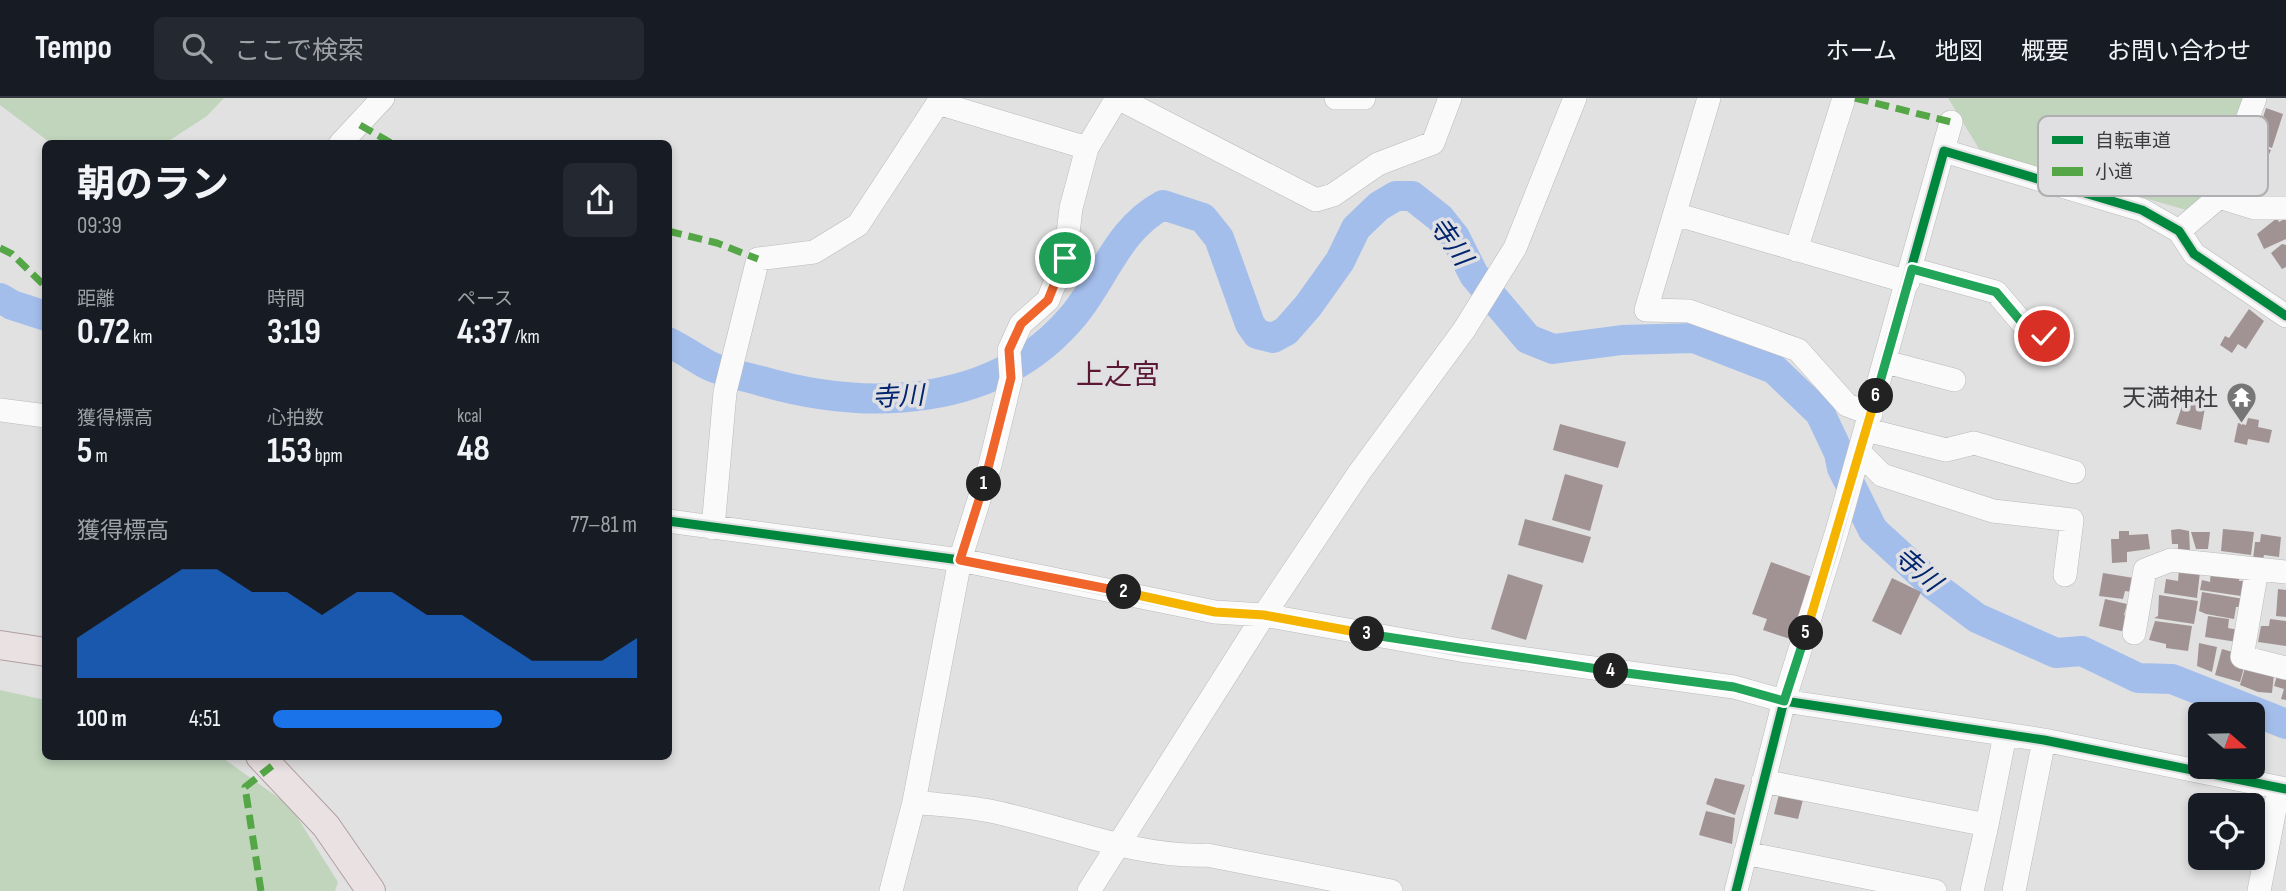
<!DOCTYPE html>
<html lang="ja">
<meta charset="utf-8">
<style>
:root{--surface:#171b24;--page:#242831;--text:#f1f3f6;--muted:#9ea1a6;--line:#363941;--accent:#1a73e8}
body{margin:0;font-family:"Sofia Sans Condensed","Noto Sans JP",sans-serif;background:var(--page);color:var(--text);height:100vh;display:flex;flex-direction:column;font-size:26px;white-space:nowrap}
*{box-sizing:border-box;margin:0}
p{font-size:23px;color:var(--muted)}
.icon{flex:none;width:38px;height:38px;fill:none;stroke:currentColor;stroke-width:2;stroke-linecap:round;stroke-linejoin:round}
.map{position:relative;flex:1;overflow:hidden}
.sheet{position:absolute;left:42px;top:42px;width:630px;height:620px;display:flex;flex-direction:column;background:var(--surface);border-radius:10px;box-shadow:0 4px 10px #0003}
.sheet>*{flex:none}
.needle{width:46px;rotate:110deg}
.controls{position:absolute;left:2188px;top:604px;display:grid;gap:14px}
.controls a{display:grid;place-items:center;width:77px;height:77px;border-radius:10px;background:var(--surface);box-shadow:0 4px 10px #0003;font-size:35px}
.pin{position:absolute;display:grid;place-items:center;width:60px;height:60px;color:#fff;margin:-30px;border:4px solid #fff;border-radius:50%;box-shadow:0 2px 7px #0007}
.km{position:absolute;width:35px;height:35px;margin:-18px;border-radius:50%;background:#222;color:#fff;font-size:19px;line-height:35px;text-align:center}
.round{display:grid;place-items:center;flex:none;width:74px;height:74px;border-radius:10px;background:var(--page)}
.head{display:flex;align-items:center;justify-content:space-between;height:119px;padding:0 35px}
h1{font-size:38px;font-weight:700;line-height:52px}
.metrics{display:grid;grid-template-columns:repeat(3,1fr);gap:10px;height:119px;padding:7px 35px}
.metrics div{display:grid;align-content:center}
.metrics b{font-size:35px;font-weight:700}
.metrics small{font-size:19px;font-weight:400}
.metrics p{font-size:19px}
.chart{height:196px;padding:14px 35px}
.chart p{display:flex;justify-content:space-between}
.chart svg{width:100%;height:126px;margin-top:7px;fill:var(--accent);opacity:.7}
ul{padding:0 35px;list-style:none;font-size:23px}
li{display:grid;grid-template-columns:112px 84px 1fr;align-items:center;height:52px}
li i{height:18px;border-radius:9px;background:var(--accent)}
header{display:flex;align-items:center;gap:42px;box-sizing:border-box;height:98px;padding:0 35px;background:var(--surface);border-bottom:2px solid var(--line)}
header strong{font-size:33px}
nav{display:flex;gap:38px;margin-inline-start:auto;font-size:24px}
.search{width:490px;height:63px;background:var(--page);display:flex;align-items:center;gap:18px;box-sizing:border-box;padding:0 24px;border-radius:10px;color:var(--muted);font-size:26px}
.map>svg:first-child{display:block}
.green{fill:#c0d5bc}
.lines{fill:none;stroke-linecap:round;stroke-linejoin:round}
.river{stroke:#a4beec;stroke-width:30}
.building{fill:#a19393}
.minor-casing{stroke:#bababb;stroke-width:24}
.major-casing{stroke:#b19fa2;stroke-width:30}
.minor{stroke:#fafafb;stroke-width:23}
.major{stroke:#eae1e2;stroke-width:28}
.quiet{stroke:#54a646;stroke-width:7;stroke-dasharray:14 7;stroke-linecap:butt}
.cycleway-casing{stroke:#e0e0e3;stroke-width:13}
.cycleway{stroke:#00873e;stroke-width:9}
.split-1-casing{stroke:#fff;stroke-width:14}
.split-2-casing{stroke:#fff;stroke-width:14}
.split-3-casing{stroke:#fff;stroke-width:14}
.split-4-casing{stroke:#fff;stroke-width:14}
.split-5-casing{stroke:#fff;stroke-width:14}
.split-6-casing{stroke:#fff;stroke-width:14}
.split-7-casing{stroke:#fff;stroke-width:14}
.split-1{stroke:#f0652b;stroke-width:9}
.split-2{stroke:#f0652b;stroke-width:9}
.split-3{stroke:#f5b400;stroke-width:9}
.split-4{stroke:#22a559;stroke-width:9}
.split-5{stroke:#22a559;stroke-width:9}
.split-6{stroke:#f5b400;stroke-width:9}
.split-7{stroke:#22a559;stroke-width:9}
.labels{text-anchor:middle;stroke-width:7;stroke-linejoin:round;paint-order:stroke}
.poi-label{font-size:24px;fill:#3d3d3e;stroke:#e0e0e3;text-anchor:end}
.water-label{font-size:26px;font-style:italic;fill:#00246d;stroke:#e0e0e3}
.quarter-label{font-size:28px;fill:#5b1832;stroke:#e0e0e3}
.key{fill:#e0e0e3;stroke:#afafb2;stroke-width:2}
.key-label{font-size:19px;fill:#3d3d3e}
</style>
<header>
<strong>Tempo</strong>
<div class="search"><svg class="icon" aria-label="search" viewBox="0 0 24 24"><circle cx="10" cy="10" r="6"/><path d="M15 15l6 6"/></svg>ここで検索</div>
<nav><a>ホーム</a><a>地図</a><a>概要</a><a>お問い合わせ</a></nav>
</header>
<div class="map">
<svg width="2286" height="793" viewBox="0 0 2286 793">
<rect width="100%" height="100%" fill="#e1e1e2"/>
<!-- green -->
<path class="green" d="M0,0h224l-17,18 -43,28 -108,-1 -8,-2 -48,-36z
M1948,0h300l-41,110 -17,3 -209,-59z
M0,592l45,10 1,56h174l70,50 48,76 -3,9h-335z"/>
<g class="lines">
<!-- river -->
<path class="river" d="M0,200l12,7 34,11
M668,244c15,7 28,17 42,24 15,7 34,10 51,15 107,31 236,27 313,-66 31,-38 44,-86 89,-110l40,13 16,20 31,86 7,10 16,4 13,-7 22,-25 32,-45 16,-33 23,-22 17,-10h16l28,22 15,19 19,38 54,64 25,10 69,-9 72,-2 80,31 46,44 19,40 3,15 31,62 60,55 44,33 79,35 26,-2 56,27 34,1 114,45"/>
</g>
<!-- building -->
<path class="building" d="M2266,10l17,6 -11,34 -17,-6z
M2252,44l19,8 -5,11 -18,-7z
M2277,120l2,4 7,-4v21l-22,10 -7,-15z
M2282,146l4,1v22l-4,2 -11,-16z
M2249,211l15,12 -18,28 -8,-5 -6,9 -12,-8 5,-9 4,2z
M2185,299l21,5 -5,28 -25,-6z
M2248,320l11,2 -1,7 14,3 -3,13 -21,-4 -1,6 -13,-3 4,-19 8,2z
M1560,326l66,18 -8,26 -65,-18z
M1565,376l38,11 -13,46 -38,-11z
M1525,421l66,18 -8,26 -65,-18z
M2179,431l10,2 1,20 -12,1v-8h-6l-1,-14z
M2223,431l31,3 -3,23 -30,-4z
M2119,433h10v4l19,-1 2,15 -23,3v10l-15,1 -1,-24h8z
M2191,434h19l-2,17h-12z
M2261,436l20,3 -2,20 -15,-2 -1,5 -10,-1 2,-17h5z
M1771,464l44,16 -22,62 -30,-10 4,-11 -15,-5z
M2179,471l21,3 -3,26 -33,-5 2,-14 12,2z
M2211,473l29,4 -1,6h4l-2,15 -41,-6 2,-10 8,2z
M2103,475l31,5 -2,14 -7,-1 -2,8 -24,-3z
M1508,476l35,11 -17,55 -35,-11z
M1892,480l29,14 -20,43 -29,-14z
M2278,491l8,1v27l-10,-1z
M2202,494l42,7 -1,8h-7l-2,12 -28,-5 -7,-3z
M2159,497l39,6 -4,23 -40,-6 4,-2z
M2105,501l22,5 -3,11 5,1 -3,16 -27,-6z
M2208,518l21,3 -1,9 11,2 -2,12 -32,-5z
M2270,521l16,2v25l-28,-4 3,-16h8z
M2155,523l37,5 -4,25 -22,-3v-4l-17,-4z
M2199,545l18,4 -5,25 -15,-6z
M2222,551l14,4 9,11 -5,18 -25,-7z
M2247,563l27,13 -2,19 -14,-1 -18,-7z
M2278,574l8,2v26l-5,-1 3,-10 -10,-3z
M1715,680l30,7 -10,30 -29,-11z
M1780,692l24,6 -6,23 -24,-5z
M1706,713l29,7 -3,26 -33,-9z"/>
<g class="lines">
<defs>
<path id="minor" d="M1118,0l198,102 17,-5 45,-31 55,-21 17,-45
M1336,0h28
M1709,0l-63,212 43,1 109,39 49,55 24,9
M340,46l43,-46
M1944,53l198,59 37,21 15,23 92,62
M2219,99l36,11h31
M1675,116l233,68
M2179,133l40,-34 36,-99
M1796,152l48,-152
M1912,171l84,23 33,39 15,5 9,18
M1886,264l68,18
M0,312l46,6
M1867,332l79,20 28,-7 100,29
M1860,355l22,22 111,36 79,9 -7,55
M668,423l292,39 255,52 49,3 196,35 274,37 50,14 260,39 242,49
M713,430l12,-136 33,-133 56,-7 44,-27 80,-122 149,45
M2257,471l-15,88 44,11
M2134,535l11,-63 26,-10 115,12
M1763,683l224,44 18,-90
M914,704c25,3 51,4 76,9 70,14 144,47 217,44l184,36
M1745,755l190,38
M891,793l23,-89 46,-242 30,-95 21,-87 -2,-28 12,-26 27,-24 17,-42 6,-50 16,-60 30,-50
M1089,793l175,-276 95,-142 105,-143 51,-82 60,-150
M1736,793l48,-190 53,-170 114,-409
M1972,793l15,-66
M2014,793l30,-151
M2259,793l20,-103"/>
<path id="major" d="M0,547l46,7
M260,658l66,70 45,65"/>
</defs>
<!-- minor casing -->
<use href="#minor" class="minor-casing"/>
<!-- major casing -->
<use href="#major" class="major-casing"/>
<!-- minor -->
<use href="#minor" class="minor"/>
<!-- major -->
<use href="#major" class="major"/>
<!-- quiet -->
<path class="quiet" d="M1855,0l96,24
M360,27l33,19
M668,133l49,12 41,16
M0,150l12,6 34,33
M261,793l-16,-104 27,-21"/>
<defs>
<path id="cycleway" d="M668,423l292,39 255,52 49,3 196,35 274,37 50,14 260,39 242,49
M1736,793l48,-190 48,-150 112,-400 198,59 37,21 15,23 92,62"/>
</defs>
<!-- cycleway casing -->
<use href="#cycleway" class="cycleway-casing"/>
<!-- cycleway -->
<use href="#cycleway" class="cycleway"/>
</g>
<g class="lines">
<defs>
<path id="split-1" d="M984,386l27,-106 -2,-28 12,-26 27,-24 17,-42"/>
<path id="split-2" d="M984,386l-24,76 164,32"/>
<path id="split-3" d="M1124,494l91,20 49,3 103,19"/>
<path id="split-4" d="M1367,536l244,37"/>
<path id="split-5" d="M1611,573l123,16 50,14 22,-68"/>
<path id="split-6" d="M1806,535l70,-237"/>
<path id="split-7" d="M1876,298l36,-127 84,23 33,39 15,5"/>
</defs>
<!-- split-1 casing -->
<use href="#split-1" class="split-1-casing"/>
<!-- split-2 casing -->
<use href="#split-2" class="split-2-casing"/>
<!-- split-3 casing -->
<use href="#split-3" class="split-3-casing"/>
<!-- split-4 casing -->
<use href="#split-4" class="split-4-casing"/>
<!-- split-5 casing -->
<use href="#split-5" class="split-5-casing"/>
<!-- split-6 casing -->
<use href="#split-6" class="split-6-casing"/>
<!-- split-7 casing -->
<use href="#split-7" class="split-7-casing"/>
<!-- split-1 -->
<use href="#split-1" class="split-1"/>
<!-- split-2 -->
<use href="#split-2" class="split-2"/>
<!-- split-3 -->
<use href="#split-3" class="split-3"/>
<!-- split-4 -->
<use href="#split-4" class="split-4"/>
<!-- split-5 -->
<use href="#split-5" class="split-5"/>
<!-- split-6 -->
<use href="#split-6" class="split-6"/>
<!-- split-7 -->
<use href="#split-7" class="split-7"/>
</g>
<!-- icons -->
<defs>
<symbol id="temple-pin" viewBox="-11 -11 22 30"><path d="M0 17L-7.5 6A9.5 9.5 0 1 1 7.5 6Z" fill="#767677" stroke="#e0e0e3"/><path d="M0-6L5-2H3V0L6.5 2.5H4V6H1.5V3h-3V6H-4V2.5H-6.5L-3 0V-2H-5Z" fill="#fff"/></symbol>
</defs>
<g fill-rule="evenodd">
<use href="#temple-pin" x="2224" y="282" width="35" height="47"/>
</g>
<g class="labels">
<!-- poi labels -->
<g class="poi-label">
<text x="2218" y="308">天満神社</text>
</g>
<!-- water labels -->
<g class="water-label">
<text transform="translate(1451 143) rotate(55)" y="9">寺川</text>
<text transform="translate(898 298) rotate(-3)" y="9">寺川</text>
<text transform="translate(1918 471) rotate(41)" y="9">寺川</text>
</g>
<!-- quarter labels -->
<g class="quarter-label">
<text x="1118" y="286">上之宮</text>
</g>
</g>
<!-- legend -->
<rect x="2038" y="18" width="230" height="80" rx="10" class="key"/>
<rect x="2052" y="38" width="31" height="8" fill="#00873e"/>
<rect x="2052" y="69" width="31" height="9" fill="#54a646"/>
<g class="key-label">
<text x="2095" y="49">自転車道</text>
<text x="2095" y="80">小道</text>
</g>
</svg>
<div class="controls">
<a><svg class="needle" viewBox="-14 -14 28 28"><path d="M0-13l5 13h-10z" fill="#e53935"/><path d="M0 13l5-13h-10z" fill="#9ea1a6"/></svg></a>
<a><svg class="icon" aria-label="locate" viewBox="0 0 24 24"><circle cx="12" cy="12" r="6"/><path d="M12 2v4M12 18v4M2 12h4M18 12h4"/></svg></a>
</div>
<div class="pin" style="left:1065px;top:160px;background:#1e9e55"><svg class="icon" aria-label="arrive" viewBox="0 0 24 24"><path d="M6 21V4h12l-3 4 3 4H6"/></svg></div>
<div class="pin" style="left:2044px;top:238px;background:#d93025"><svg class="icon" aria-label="check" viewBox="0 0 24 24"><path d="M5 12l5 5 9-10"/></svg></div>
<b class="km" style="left:984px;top:386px">1</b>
<b class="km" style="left:1124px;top:494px">2</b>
<b class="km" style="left:1367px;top:536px">3</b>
<b class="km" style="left:1611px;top:573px">4</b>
<b class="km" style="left:1806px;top:535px">5</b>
<b class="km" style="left:1876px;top:298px">6</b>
<section class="sheet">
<div class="head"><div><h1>朝のラン</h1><p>09:39</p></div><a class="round"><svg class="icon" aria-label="share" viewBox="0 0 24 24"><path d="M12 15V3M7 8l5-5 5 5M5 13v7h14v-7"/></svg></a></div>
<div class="metrics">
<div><p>距離</p><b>0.72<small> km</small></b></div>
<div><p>時間</p><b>3:19</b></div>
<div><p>ペース</p><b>4:37<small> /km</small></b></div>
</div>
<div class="metrics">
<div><p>獲得標高</p><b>5<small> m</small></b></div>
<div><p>心拍数</p><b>153<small> bpm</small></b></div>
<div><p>kcal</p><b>48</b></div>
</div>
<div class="chart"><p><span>獲得標高</span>77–81 m</p>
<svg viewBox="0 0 160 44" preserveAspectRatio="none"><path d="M0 44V30L10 22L20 14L30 6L40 6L50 14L60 14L70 22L80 14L90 14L100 22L110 22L120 30L130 38L140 38L150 38L160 30V44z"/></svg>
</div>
<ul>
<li><b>100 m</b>4:51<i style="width:63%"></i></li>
</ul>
</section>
</div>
